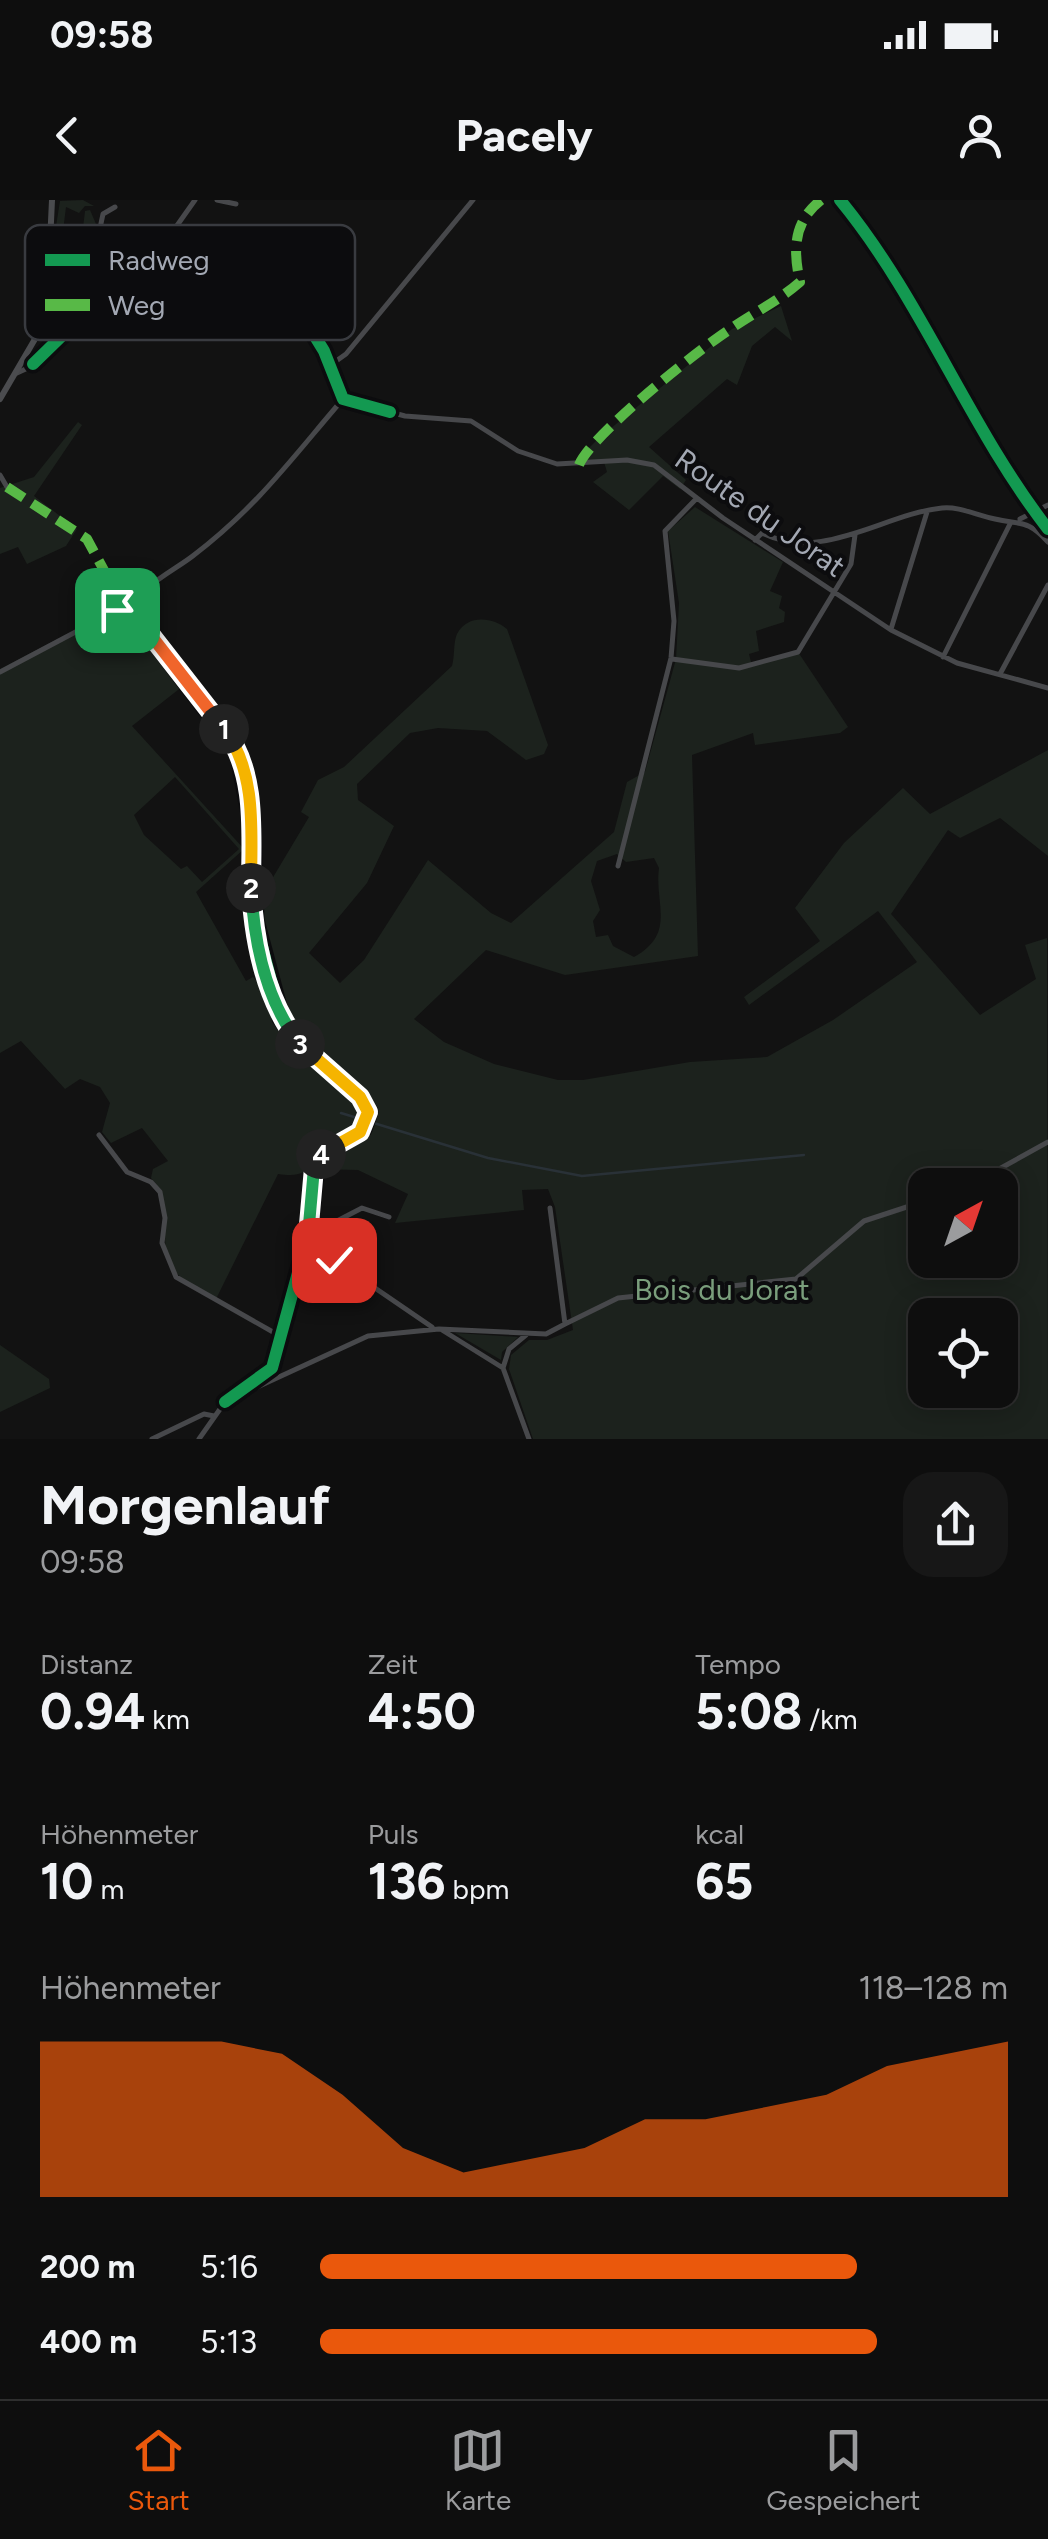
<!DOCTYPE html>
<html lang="de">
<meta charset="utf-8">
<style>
:root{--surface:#0e0e0e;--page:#171717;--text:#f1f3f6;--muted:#9b9c9e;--line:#2e2e2e;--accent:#ea580c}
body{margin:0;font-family:Figtree,sans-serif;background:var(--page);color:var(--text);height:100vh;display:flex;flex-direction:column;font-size:38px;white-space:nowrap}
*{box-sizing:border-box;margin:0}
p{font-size:32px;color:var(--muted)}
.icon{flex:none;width:55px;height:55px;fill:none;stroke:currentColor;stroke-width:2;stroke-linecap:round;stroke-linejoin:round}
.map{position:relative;height:1239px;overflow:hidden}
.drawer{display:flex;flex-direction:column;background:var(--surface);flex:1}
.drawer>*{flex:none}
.needle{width:65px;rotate:40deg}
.fabs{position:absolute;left:908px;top:968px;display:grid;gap:20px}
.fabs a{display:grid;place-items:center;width:110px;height:110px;border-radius:20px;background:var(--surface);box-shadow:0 5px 25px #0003,0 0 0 2px var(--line);font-size:50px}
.pin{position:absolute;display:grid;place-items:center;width:85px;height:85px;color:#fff;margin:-42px;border-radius:20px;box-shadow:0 5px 15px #0006}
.km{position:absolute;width:50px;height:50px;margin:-25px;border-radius:50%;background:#222;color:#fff;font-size:28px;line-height:50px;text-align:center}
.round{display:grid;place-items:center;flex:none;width:105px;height:105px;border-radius:30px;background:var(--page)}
.head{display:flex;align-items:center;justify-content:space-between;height:170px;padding:0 40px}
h1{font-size:55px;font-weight:700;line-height:75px}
.metrics{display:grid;grid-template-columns:repeat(3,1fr);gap:15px;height:170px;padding:10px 40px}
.metrics div{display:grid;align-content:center}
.metrics b{font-size:50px;font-weight:700}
.metrics small{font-size:28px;font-weight:400}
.metrics p{font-size:28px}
.chart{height:280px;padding:20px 40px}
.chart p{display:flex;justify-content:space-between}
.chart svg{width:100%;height:180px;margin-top:10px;fill:var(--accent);opacity:.7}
ul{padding:0 40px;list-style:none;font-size:32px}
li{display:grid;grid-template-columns:160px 120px 1fr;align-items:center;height:75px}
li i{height:25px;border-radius:12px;background:var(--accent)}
.status{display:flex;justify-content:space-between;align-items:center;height:70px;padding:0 50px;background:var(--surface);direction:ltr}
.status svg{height:28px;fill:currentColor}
header{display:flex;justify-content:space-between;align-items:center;height:130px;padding:0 40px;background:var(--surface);font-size:45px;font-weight:700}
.menu{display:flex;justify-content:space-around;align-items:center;height:140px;border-top:2px solid var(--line);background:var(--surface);font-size:28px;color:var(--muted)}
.menu a{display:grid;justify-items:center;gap:5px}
.menu .on{color:var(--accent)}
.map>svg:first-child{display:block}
.green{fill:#1c221d;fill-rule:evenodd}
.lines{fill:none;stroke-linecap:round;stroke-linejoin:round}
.stream{stroke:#293137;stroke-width:2.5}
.street{stroke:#47484b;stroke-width:5}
.secondary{stroke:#4b4c4f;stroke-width:6}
.quiet{stroke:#58b947;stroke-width:10;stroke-dasharray:20 10;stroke-linecap:butt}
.cycleway-casing{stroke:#0c0c0e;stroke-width:19}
.cycleway{stroke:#139951;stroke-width:12}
.split-1-casing{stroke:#fff;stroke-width:20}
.split-2-casing{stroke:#fff;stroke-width:20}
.split-3-casing{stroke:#fff;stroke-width:20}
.split-4-casing{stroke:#fff;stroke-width:20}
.split-5-casing{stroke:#fff;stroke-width:20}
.split-1{stroke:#f0652b;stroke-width:12}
.split-2{stroke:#f5b400;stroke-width:12}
.split-3{stroke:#22a559;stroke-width:12}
.split-4{stroke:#f5b400;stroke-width:12}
.split-5{stroke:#22a559;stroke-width:12}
.labels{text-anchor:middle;stroke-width:8;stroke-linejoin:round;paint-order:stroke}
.street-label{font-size:30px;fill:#a3a8b3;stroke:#0c0c0e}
.park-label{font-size:30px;fill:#7a9e7c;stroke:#0c0c0e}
.key{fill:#0c0c0e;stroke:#393b40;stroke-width:2.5}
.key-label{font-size:28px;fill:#a3a8b3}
</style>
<div class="status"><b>09:58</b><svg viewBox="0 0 49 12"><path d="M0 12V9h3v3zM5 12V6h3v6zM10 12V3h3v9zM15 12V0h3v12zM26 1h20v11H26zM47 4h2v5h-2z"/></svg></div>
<header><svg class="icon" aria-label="back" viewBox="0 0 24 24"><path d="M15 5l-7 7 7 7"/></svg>Pacely<svg class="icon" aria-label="person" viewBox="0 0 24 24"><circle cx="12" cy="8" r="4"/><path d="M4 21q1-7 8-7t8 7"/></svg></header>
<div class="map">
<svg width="1048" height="1239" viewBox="0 0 1048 1239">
<rect width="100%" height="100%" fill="#121212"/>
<!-- green -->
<path class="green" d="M83,0l11,6h-9l-6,7 -13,-6 -3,24 19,6 3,-26 5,-1 6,14v17l-42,-2 6,-38z
M781,106l11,35 -17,-14 -23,19 -15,39 -10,-6 -78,68 37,33 -6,9 -17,-13 -34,34 -36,-28 14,-10 -3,-10h-19l-2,-8 16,-16 133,-109z
M78,222l4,3 -48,71 43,33 -11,17 -39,18 -9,-17 -18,7v-66l34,-11z
M695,307l88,55 -13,29 12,5 -3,12 6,4 -1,10 -28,9 3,20 -10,3 3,12 46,-14 50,75 -8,6 -85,12 -2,-12 -61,22 6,201 -133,19 -79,-25 -72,69 30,23 50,22 64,16h25l107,-18 77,-5 66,-37 84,-58 -39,-51 -129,94 -5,-8 76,-56 -25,-33 49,-65 59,-55 27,26 118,-64v106l-48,-38 -40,20 -12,-8 -57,84 89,101 56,-36 -11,-34 22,-7 1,501h-515l-24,-70 2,-14 18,-15h18l26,-10 -18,-123 -7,-18 -26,1 2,20 -129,13 13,-29 -50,-24 -42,-1 9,-15 37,-20 4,-5 -6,-2c-11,10 -23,14 -36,22 -23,14 -8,30 -46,25l-62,125c-14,-8 -35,-17 -44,-32 -17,-31 6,-61 -21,-89l2,-9 15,-8 -26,-33 -31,15 -9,-11 8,-29 -10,-16 -20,-8 -15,10 -44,-48 -21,12v-384l115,-60 39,36 29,41 -51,40 112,123 -48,43 50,89 7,-4c17,17 19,40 34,59l3,-4c-29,-41 -38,-107 -39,-156l21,3 37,-62 -8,-5 17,-32 26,-13 108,-101c3,-10 1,-23 5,-32 10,-20 36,-17 50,-5l41,116 -4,9 -18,6 -39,-29 -49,-3 -28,5 -53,51 1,16 36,26 -27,57 -58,70 31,30 24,-23 64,-100 63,53 20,10 103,-91 13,-50 18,-10 31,-113 3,-56 -11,-72zM175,577l64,72 -37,33 -15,-16 -6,3 -37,-34 -10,-20zM617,654l9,8 28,-4 5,10c-5,35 18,65 -25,89l-21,-11 -5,-11 -12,2 -3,-16 7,-11 -9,-29 6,-20zM925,985h75v75h-75zM925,1115h75v75h-75z
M455,1133l63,4 -16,15 -1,8z
M0,1145l49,34 1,9 -50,24z"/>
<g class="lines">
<!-- stream -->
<path class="stream" d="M341,913l147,45 94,18 222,-21"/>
<!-- street -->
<path class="street" d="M217,0l19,4
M158,72l1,-21 36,-51
M92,105l-4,-20 15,-71 12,-7
M332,164l14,-10 127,-154
M17,173l13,-6 82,-80 24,-12 28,-3 94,20 32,14 15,14 19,31 12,39 9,10 60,16 66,5 47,30 39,13 70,-4 27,5 69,53 168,112 66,33 91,25
M0,275l7,12
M1020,319l28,-14
M755,340l7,-7c61,30 121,-19 180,-25 17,-2 36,8 53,11 26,6 32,0 53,23
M132,411l106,140 14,74 3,95 26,98 18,25 61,54 9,15 -6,17 -46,31 -9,76 -36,132 -47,34
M132,411c4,-23 45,-42 62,-56 64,-49 98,-97 149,-156
M891,429l36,-117
M943,457l68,-135
M672,459l67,9 59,-16 53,-88 4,-29
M0,472l117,-62 15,1
M1000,474l48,-89
M618,666l53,-208 3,-37 -9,-90 31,-32
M99,935l28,37 24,10 9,10 5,26 -3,25 14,34 104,59
M970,985l78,-43
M389,1017l-27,-9 -54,28 26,24 98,67
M565,1124l53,-26 178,-19 68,-58 61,-20
M442,1130l61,38
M526,1135l-17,14 -6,19 26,71
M152,1239l52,-25 10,2
M199,1239l26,-37 143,-66 71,-7 107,5 19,-10 -15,-116"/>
<!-- secondary -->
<path class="secondary" d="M840,0c83,101 128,226 208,329
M0,199l35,-60 12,-32 5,-107"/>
<!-- quiet -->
<path class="quiet" d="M579,265c11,-29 119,-115 150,-135 24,-17 48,-28 71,-48 -7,-32 -7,-60 21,-82
M7,287l80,52 38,70"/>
<defs>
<path id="cycleway" d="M840,0c83,101 128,226 208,329
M33,164l79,-77 24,-12 28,-3 94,20 32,14 15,14 19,31 19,48 47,13
M132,411l106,140 14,74 3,95 26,98 18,25 61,54 9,15 -6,17 -46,31 -9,76 -36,132 -47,34"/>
</defs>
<!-- cycleway casing -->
<use href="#cycleway" class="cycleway-casing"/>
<!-- cycleway -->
<use href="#cycleway" class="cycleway"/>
</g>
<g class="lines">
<defs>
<path id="split-1" d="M117,410l15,1 92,118"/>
<path id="split-2" d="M224,529c34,44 27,107 27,159"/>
<path id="split-3" d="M251,688c3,54 15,114 49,156"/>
<path id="split-4" d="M300,844l60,53 8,15 -8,20 -39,22"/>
<path id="split-5" d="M321,954l-7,14 -6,68 26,24"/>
</defs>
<!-- split-1 casing -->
<use href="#split-1" class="split-1-casing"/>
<!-- split-2 casing -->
<use href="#split-2" class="split-2-casing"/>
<!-- split-3 casing -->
<use href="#split-3" class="split-3-casing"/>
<!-- split-4 casing -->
<use href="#split-4" class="split-4-casing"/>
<!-- split-5 casing -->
<use href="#split-5" class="split-5-casing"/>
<!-- split-1 -->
<use href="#split-1" class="split-1"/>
<!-- split-2 -->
<use href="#split-2" class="split-2"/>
<!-- split-3 -->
<use href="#split-3" class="split-3"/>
<!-- split-4 -->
<use href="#split-4" class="split-4"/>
<!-- split-5 -->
<use href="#split-5" class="split-5"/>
</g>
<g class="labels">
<!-- street labels -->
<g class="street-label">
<text transform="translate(760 313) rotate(35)" y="10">Route du Jorat</text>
</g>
<!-- park labels -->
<g class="park-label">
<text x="722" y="1100">Bois du Jorat</text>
</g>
</g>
<!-- legend -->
<rect x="25" y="25" width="330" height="115" rx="15" class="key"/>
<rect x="45" y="54" width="45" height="12" fill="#139951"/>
<rect x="45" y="99" width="45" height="12" fill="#58b947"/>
<g class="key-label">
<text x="108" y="70">Radweg</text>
<text x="108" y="115">Weg</text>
</g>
</svg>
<div class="fabs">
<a><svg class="needle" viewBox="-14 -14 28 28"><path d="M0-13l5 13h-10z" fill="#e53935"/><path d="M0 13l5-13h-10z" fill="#9b9c9e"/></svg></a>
<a><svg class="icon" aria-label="locate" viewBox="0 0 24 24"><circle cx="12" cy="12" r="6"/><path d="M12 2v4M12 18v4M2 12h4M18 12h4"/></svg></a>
</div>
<div class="pin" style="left:117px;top:410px;background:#1e9e55"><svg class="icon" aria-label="arrive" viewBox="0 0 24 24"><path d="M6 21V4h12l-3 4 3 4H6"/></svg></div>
<div class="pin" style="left:334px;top:1060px;background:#d93025"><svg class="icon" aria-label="check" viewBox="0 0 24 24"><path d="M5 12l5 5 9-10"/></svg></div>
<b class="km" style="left:224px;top:529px">1</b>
<b class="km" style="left:251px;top:688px">2</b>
<b class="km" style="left:300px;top:844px">3</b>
<b class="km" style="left:321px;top:954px">4</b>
</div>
<section class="drawer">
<div class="head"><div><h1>Morgenlauf</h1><p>09:58</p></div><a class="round"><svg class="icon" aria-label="share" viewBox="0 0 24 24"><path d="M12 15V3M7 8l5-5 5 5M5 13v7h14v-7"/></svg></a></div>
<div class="metrics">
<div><p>Distanz</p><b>0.94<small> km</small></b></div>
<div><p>Zeit</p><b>4:50</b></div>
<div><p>Tempo</p><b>5:08<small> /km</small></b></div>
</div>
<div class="metrics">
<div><p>Höhenmeter</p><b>10<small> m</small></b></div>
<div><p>Puls</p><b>136<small> bpm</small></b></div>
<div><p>kcal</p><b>65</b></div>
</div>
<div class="chart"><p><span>Höhenmeter</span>118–128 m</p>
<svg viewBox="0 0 160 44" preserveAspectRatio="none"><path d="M0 44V6L10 6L20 6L30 6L40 9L50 19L60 32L70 38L80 35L90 32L100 25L110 25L120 22L130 19L140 12L150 9L160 6V44z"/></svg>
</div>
<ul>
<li><b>200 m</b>5:16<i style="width:78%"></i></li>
<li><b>400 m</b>5:13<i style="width:81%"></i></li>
</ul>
</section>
<nav class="menu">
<a class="on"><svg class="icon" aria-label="home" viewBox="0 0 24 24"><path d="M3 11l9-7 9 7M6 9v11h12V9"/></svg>Start</a>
<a><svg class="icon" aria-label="map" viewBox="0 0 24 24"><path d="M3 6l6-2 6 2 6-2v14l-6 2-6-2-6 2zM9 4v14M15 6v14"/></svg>Karte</a>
<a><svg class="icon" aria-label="saved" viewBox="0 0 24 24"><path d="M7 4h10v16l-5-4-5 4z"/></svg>Gespeichert</a>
</nav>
